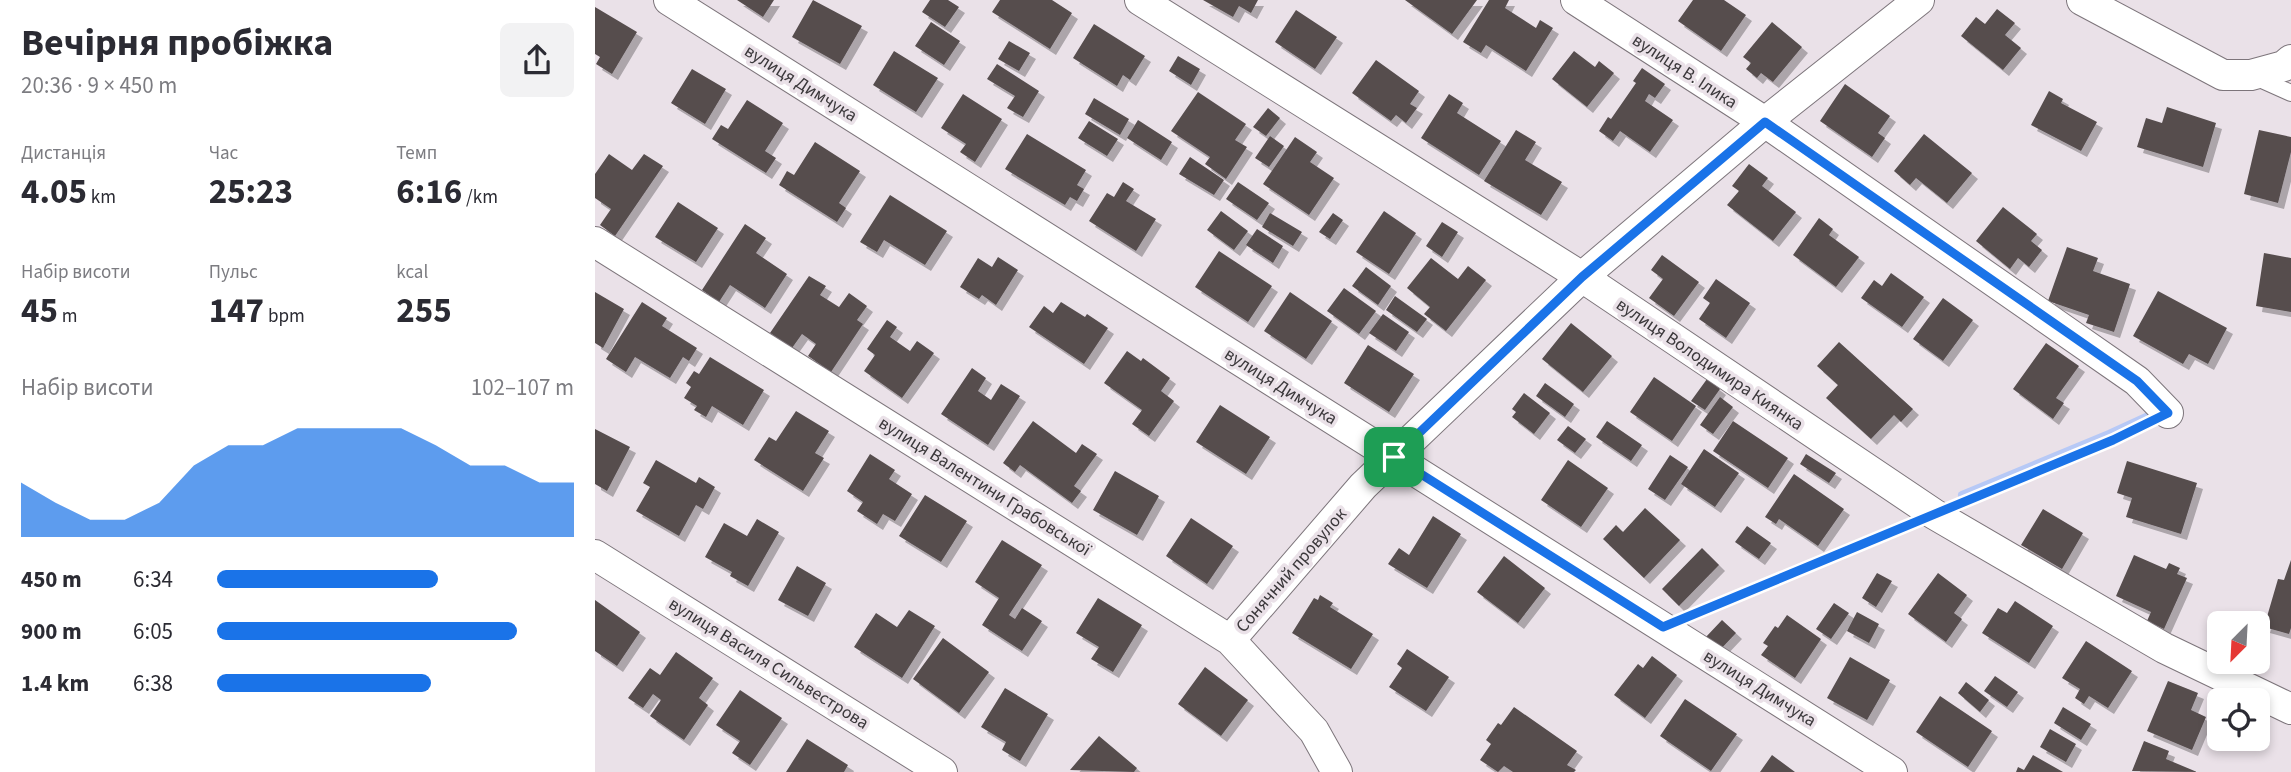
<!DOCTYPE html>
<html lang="uk">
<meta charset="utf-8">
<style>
:root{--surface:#fff;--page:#f2f2f3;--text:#2b2b33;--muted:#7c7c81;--accent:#1a73e8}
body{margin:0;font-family:"Source Sans 3",sans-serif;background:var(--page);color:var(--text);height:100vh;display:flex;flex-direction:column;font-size:26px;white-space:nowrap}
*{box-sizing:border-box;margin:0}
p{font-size:23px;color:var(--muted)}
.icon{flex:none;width:38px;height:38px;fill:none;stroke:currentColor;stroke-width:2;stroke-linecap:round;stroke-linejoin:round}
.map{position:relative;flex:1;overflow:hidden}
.details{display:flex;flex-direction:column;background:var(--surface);width:595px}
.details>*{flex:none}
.needle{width:46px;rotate:204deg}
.controls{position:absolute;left:1612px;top:611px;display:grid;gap:14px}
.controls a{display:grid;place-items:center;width:63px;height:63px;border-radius:10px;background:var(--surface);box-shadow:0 4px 10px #0003;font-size:35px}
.pin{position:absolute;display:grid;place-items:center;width:60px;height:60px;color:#fff;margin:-30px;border-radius:14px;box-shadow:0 4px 10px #0006}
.round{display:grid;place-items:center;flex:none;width:74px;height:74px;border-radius:10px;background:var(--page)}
.head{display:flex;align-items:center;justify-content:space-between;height:119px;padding:0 21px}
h1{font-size:38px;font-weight:700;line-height:52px}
.stats{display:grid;grid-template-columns:repeat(3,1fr);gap:10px;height:119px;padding:7px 21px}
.stats div{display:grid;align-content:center}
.stats b{font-size:35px;font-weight:700}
.stats small{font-size:19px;font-weight:400}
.stats p{font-size:19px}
.chart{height:196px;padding:14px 21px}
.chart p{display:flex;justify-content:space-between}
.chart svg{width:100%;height:126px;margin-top:7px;fill:var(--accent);opacity:.7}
ul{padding:0 21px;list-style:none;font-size:23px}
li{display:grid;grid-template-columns:112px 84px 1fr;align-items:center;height:52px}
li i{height:18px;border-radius:9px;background:var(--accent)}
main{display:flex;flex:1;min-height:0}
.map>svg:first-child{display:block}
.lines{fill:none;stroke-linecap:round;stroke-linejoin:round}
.stream{stroke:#b7c9f6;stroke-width:8}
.building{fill:#564d4e;filter:url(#shadow)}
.service-casing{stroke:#7d757b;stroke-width:18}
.minor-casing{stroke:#7d757b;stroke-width:32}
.path{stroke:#a19a9f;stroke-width:4.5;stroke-dasharray:7 3.5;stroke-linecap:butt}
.service{stroke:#fff;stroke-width:16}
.minor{stroke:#fff;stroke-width:30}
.route-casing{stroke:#fff;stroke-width:14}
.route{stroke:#1a73e8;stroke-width:9}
.labels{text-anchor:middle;stroke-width:7;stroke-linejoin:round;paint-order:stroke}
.street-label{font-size:18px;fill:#3b383b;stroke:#eae1e8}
</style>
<main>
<section class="details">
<div class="head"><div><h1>Вечірня пробіжка</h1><p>20:36 · 9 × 450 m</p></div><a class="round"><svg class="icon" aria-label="share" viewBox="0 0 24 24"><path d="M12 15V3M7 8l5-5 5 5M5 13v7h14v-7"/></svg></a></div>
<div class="stats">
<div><p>Дистанція</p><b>4.05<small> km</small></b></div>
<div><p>Час</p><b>25:23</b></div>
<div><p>Темп</p><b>6:16<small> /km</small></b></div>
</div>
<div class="stats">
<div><p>Набір висоти</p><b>45<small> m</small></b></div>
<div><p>Пульс</p><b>147<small> bpm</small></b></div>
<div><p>kcal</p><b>255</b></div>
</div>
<div class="chart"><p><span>Набір висоти</span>102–107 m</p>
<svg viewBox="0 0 160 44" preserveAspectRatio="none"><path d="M0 44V25L10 32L20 38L30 38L40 32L50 19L60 12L70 12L80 6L90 6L100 6L110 6L120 12L130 19L140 19L150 25L160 25V44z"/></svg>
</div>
<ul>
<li><b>450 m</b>6:34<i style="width:62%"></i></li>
<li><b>900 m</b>6:05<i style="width:84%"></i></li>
<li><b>1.4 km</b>6:38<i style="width:60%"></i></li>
</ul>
</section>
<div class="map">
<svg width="1696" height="772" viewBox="0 0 1696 772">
<defs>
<filter id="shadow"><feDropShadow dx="6" dy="6" stdDeviation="0" flood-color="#0004"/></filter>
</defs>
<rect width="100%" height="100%" fill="#eae1e8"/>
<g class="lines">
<!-- stream -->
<path class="stream" d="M1367,495l147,-61 46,-21"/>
</g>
<!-- building -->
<path class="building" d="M142,0h37l-11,17z
M218,0l49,26 -22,38 -48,-27z
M335,0h18l11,7 -14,20 -23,-15z
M405,0h52l20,13 -22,36 -58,-37z
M608,0h55l-7,13 -12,-7 -6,11z
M810,0h72l-25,34z
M894,0h20l-4,8 31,20 4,-8 13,8 -27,43 -40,-26 -5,8 -18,-11z
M1098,0h31l22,15 -25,36 -43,-30z
M0,7l42,25 -25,42 -16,-10 4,-7 -5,-3z
M1402,9l18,14 -10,12 16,13 -18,22 -42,-34 15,-19 9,7z
M701,10l41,27 -22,32 -40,-27z
M336,22l29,19 -16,24 -29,-19z
M1177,22l30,25 -29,35 -12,-9 -4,5 -11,-9 5,-6 -8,-6z
M499,24l51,32 -15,24 -7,-5 -6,11 -44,-28z
M414,41l21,12 -11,18 -21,-12z
M299,51l44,27 -22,34 -43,-27z
M979,51l21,16 4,-6 15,12 -27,34 -35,-28z
M583,56l22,13 -9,16 -22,-14z
M781,60l43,31 -9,13 7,4 -11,15 -10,-8 -5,6 -39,-28z
M402,64l42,27 -16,26 -16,-9 8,-12 -28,-17z
M1047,68l23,16 -10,14 -6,-4 -4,7 28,19 -23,32 -30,-21 -7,10 -14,-10 9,-14 3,2 25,-36 -3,-2z
M97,69l34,20 -21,35 -34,-21z
M1250,84l45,32 -12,17 7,5 -13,19 -52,-36z
M1454,91l14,8 -2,4 36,19 -16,29 -50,-26z
M603,92l48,32 -11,16 12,7 -21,32 -21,-15 5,-7 -39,-26z
M368,94l39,25 -27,43 -15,-10 6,-8 -25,-16z
M854,94l14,9 -6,10 44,28 -22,34 -58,-37z
M499,98l35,21 -9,16 -35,-21z
M152,100l36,23 -18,28 11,7 -10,15 -54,-34 9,-14 7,4z
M1572,107l49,16 -13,44 -66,-20 9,-29 16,5z
M673,108l12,10 -14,18 -13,-9z
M543,120l34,22 -11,18 -34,-22z
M494,121l29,18 -11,17 -29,-18z
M921,130l20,12 -11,18 37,22 -21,33 -57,-34z
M1664,130l32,7v15l-13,51 -34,-9z
M432,134l59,36 -9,15 7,4 -7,12 -7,-4 -5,8 -60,-36z
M1329,134l48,39 -25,30 -31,-25 -6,7 -16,-14z
M675,136l14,10 -15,21 -14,-9z
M700,137l22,15 -7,10 24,16 -25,37 -46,-31z
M220,142l45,29 -21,32 7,5 -9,14 -58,-37 8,-14 7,4z
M14,154l23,16 12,-16 19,12 -48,70 -15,-11 11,-16 -16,-11v-24z
M595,157l34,23 -10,15 -35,-21z
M1154,164l19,14 -6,8 34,26 -23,29 -46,-36 12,-14 -7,-5z
M528,182l11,7 -8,12 30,18 -20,32 -47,-30 18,-28 7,4z
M643,182l31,21 -12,17 -31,-21z
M295,195l57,36 -22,34 -41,-25 -7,12 -17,-10z
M83,202l40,26 -22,34 -41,-25z
M1408,207l34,27 -6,7 11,9 -13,17 -11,-9 -8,11 -34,-28z
M626,211l27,20 -14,19 -27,-20z
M789,211l32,22 -27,41 -33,-22z
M675,213l32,19 -9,14 -31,-19z
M738,213l10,7 -13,19 -11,-7z
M1224,218l14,11 -4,6 30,22 -23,30 -43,-32z
M847,222l16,10 -16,25 -16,-11z
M150,224l21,14 -10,15 31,21 -22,34 -35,-23 -11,17 -17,-12z
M662,229l26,17 -10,17 -27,-18z
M1472,247l31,11 -5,13 37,13 -16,48 -28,-9 3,-8 -41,-14z
M624,251l53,35 -24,36 -53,-35z
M1669,253l27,5v54l-35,-6z
M1067,255l37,27 -25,34 -25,-18 14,-19 -12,-9z
M403,257l20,13 -22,35 -14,-10 -3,4 -19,-12 18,-29 14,9z
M836,258l27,21 10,-13 18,14 -40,51 -22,-17 6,-7 -23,-19z
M771,267l25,19 -13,19 -26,-19z
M1296,273l33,24 -22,30 -41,-29 13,-18 8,6z
M214,276l17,10 -6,9 19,12 10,-14 18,13 -10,14 6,4 -32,48 -23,-16 8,-12 -14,-10 -10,14 -22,-15z
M1121,279l34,24 -24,35 -27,-19 11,-16 -7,-5z
M749,288l32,23 -17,23 -32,-23z
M1563,291l69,37 -19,36 -19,-10 -6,10 -50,-28z
M0,292l29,17 -21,39 -8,-5z
M695,292l42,29 -26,38 -42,-28z
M800,296l32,23 -10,13 -31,-22z
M1348,298l30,22 -30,41 -30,-22z
M47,302l25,16 -5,8 35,22 -8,13 -6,-4 -13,21 -35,-21 -9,15 -20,-13z
M466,302l24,15 2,-3 21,14 -24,36 -55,-37 15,-21 9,7z
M788,314l26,18 -13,19 -27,-18z
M292,320l10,7 -7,10 20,14 7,-10 17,12 -32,45 -38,-27 11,-16 -8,-6z
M976,323l41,33 -29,36 -41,-33z
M1244,342l74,67 -12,13 -7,-7 -23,24 -45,-41 12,-13 -21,-19z
M1451,343l33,23 -23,32 8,5 -11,16 -40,-30z
M773,345l46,29 -25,38 -45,-29z
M532,351l14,10 2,-3 27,20 -9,13 13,10 -25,35 -17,-12 10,-14 -38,-27z
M115,357l54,33 -21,35 -31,-19 -6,11 -12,-7 3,-4 -13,-8 7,-11 -5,-4 8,-12 5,3z
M377,368l14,10 -8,13 13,9 10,-16 19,12 -32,49 -47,-31z
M1059,377l42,29 -24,35 -42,-29z
M1112,379l13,10 -15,21 -14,-9z
M950,383l29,21 -9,13 -29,-21z
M929,393l26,20 -16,21 -22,-17 4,-5 -4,-3z
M1125,397l13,10 -20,27 -13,-9z
M625,405l50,32 -24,37 -50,-32z
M201,411l33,20 -14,22 9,5 -21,33 -49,-31 15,-23 7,4z
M438,421l43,32 6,-9 15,10 -23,32 7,5 -9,12 -52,-38 -5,7 -12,-9z
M1012,421l35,24 -11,16 -35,-24z
M1138,421l55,37 -20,30 -55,-37z
M973,426l18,13 -11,14 -18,-13z
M0,429l35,18 -23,44 -12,-7z
M1109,449l35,24 -24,34 -34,-23z
M275,454l25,16 -6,9 23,15 -17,27 -12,-7 -6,10 -20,-13 6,-9 -16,-11z
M1211,454l30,19 -7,10 -29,-19z
M1075,455l18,12 -23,33 -17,-11z
M61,460l40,23 3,-6 16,10 -12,22 -7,-4 -17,31 -43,-25 14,-24 -7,-4z
M973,460l40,28 -27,39 -40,-27z
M1532,461l70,22 -16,51 -55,-17 6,-19 -15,-5z
M520,471l44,25 -22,39 -44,-25z
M1199,474l50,35 -26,37 -39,-27 -3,5 -11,-7z
M330,495l42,26 -26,41 -42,-26z
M1050,508l35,32 -36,38 -41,-39 13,-14 7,7z
M1448,509l40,24 -21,36 -41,-24z
M838,516l28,18 -34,54 -39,-24 11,-16 10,7z
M596,518l42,28 -26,38 -41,-28z
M162,519l22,13 -31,54 -18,-10 2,-4 -27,-15 19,-34 23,13z
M1152,526l24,17 -12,16 -24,-17z
M407,540l40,25 -33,50 6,4 7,-11 20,13 -20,30 -40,-26 17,-27 -24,-16z
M1107,548l17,17 -40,41 -17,-17z
M1539,555l32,14 3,-6 11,5 -3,6 10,4 -23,51 -17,-8 4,-9 -35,-16z
M909,556l41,32 -27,35 -41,-31z
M1696,560v68l-2,6 -25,-7 14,-48 6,1z
M202,566l29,17 -18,33 -30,-16z
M1282,573l15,8 -16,26 -14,-9z
M1343,573l29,22 -13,18 8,6 -16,23 -38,-28z
M725,595l13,8 -3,4 43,27 -22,35 -59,-36 22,-35 4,2z
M503,598l44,27 -29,47 -22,-13 8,-12 -23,-14z
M0,600l45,32 -23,34 -22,-15z
M1420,601l38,25 -24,37 -47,-30 16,-25 9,5z
M1239,603l15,10 -18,26 -15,-10z
M314,610l26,16 -33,52 -48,-31 22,-34 21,14z
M1262,612l22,12 -10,19 -22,-12z
M1192,615l34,24 -26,39 -34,-23 7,-9 -5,-3 12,-17 3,2z
M1127,620l14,13 -17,18 -14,-13z
M348,638l46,34 -30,41 -46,-34z
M1491,641l46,30 -24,37 -19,-12 -5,8 -9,-6 5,-9 -18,-11z
M812,649l42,28 -23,34 -37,-24 13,-19 -5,-4z
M81,652l37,26 -14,20 9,7 -24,35 -34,-24 11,-16 -8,-6 -10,14 -15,-10 22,-30 10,7z
M1057,656l25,19 -32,43 -31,-23 24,-31 5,4z
M1255,657l40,23 -23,40 -40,-22z
M610,667l43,33 -27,36 -43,-32z
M1400,676l23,16 -11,15 -23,-16z
M1573,681l30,12 -7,17 15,7 -14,33 -45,-19z
M1371,682l23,18 -9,12 -22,-19z
M410,688l43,26 -28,47 -18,-11 4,-8 -25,-15z
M145,690l42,28 -32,47 -18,-12 8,-12 -24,-16z
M1345,696l52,35 -24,36 -52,-35z
M1090,699l52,35 -26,37 -51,-35z
M919,707l63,44 -10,14 9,5 -2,2h-61l-9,-6 -6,6 -18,-12 11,-16 -5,-4 12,-17 3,2z
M1468,707l28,17 -10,16 -27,-17z
M1455,729l26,15 -10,18 -26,-15z
M504,736l38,32 -3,4 -64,-2z
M212,739l41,26 -4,7h-58z
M1549,741l25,10 -3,8 31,13 -65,-1z
M1177,755l23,17h-35z
M1438,755l30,17h-47l2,-5 6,3z"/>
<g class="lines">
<defs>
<path id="service" d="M1658,76l38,17"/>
<path id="minor" d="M74,0l1223,772
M545,0l442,277 352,237 230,134 127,61
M981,0l189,122 372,259 31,32
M1487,0l141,75h28l33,-9 7,-6
M0,242l635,398 84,91 23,41
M0,555l347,217
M635,640l133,-154 219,-209 183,-155 154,-122"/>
</defs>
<!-- service casing -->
<use href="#service" class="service-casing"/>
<!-- minor casing -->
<use href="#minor" class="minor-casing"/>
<!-- path -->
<path class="path" d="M1371,501l147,-61 29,-14
M1100,613l208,-86"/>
<!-- service -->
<use href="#service" class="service"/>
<!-- minor -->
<use href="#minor" class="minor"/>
</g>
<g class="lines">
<defs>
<path id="route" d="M1170,122l372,259 31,32 -55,27 -450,187 -269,-170 188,-180z"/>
</defs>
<!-- route casing -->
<use href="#route" class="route-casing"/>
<!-- route -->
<use href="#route" class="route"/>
</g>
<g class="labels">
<!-- street labels -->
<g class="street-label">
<text transform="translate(1090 71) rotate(33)" y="6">вулиця В. Ілика</text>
<text transform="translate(206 83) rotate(32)" y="6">вулиця Димчука</text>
<text transform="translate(1115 364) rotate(34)" y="6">вулиця Володимира Киянка</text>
<text transform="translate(686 386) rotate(32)" y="6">вулиця Димчука</text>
<text transform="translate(390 486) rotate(32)" y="6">вулиця Валентини Грабовської</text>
<text transform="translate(696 570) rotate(-49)" y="6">Сонячний провулок</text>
<text transform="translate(174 663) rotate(32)" y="6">вулиця Василя Сильвестрова</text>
<text transform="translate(1165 688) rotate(32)" y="6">вулиця Димчука</text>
</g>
</g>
</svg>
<div class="controls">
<a><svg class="needle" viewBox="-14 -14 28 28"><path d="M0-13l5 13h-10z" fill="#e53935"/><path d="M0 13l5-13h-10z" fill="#7c7c81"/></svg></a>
<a><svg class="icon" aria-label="locate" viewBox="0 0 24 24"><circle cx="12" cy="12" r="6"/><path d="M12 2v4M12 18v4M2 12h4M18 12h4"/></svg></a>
</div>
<div class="pin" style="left:799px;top:457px;background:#1e9e55"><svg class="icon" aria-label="arrive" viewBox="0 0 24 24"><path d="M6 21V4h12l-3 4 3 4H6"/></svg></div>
</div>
</main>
